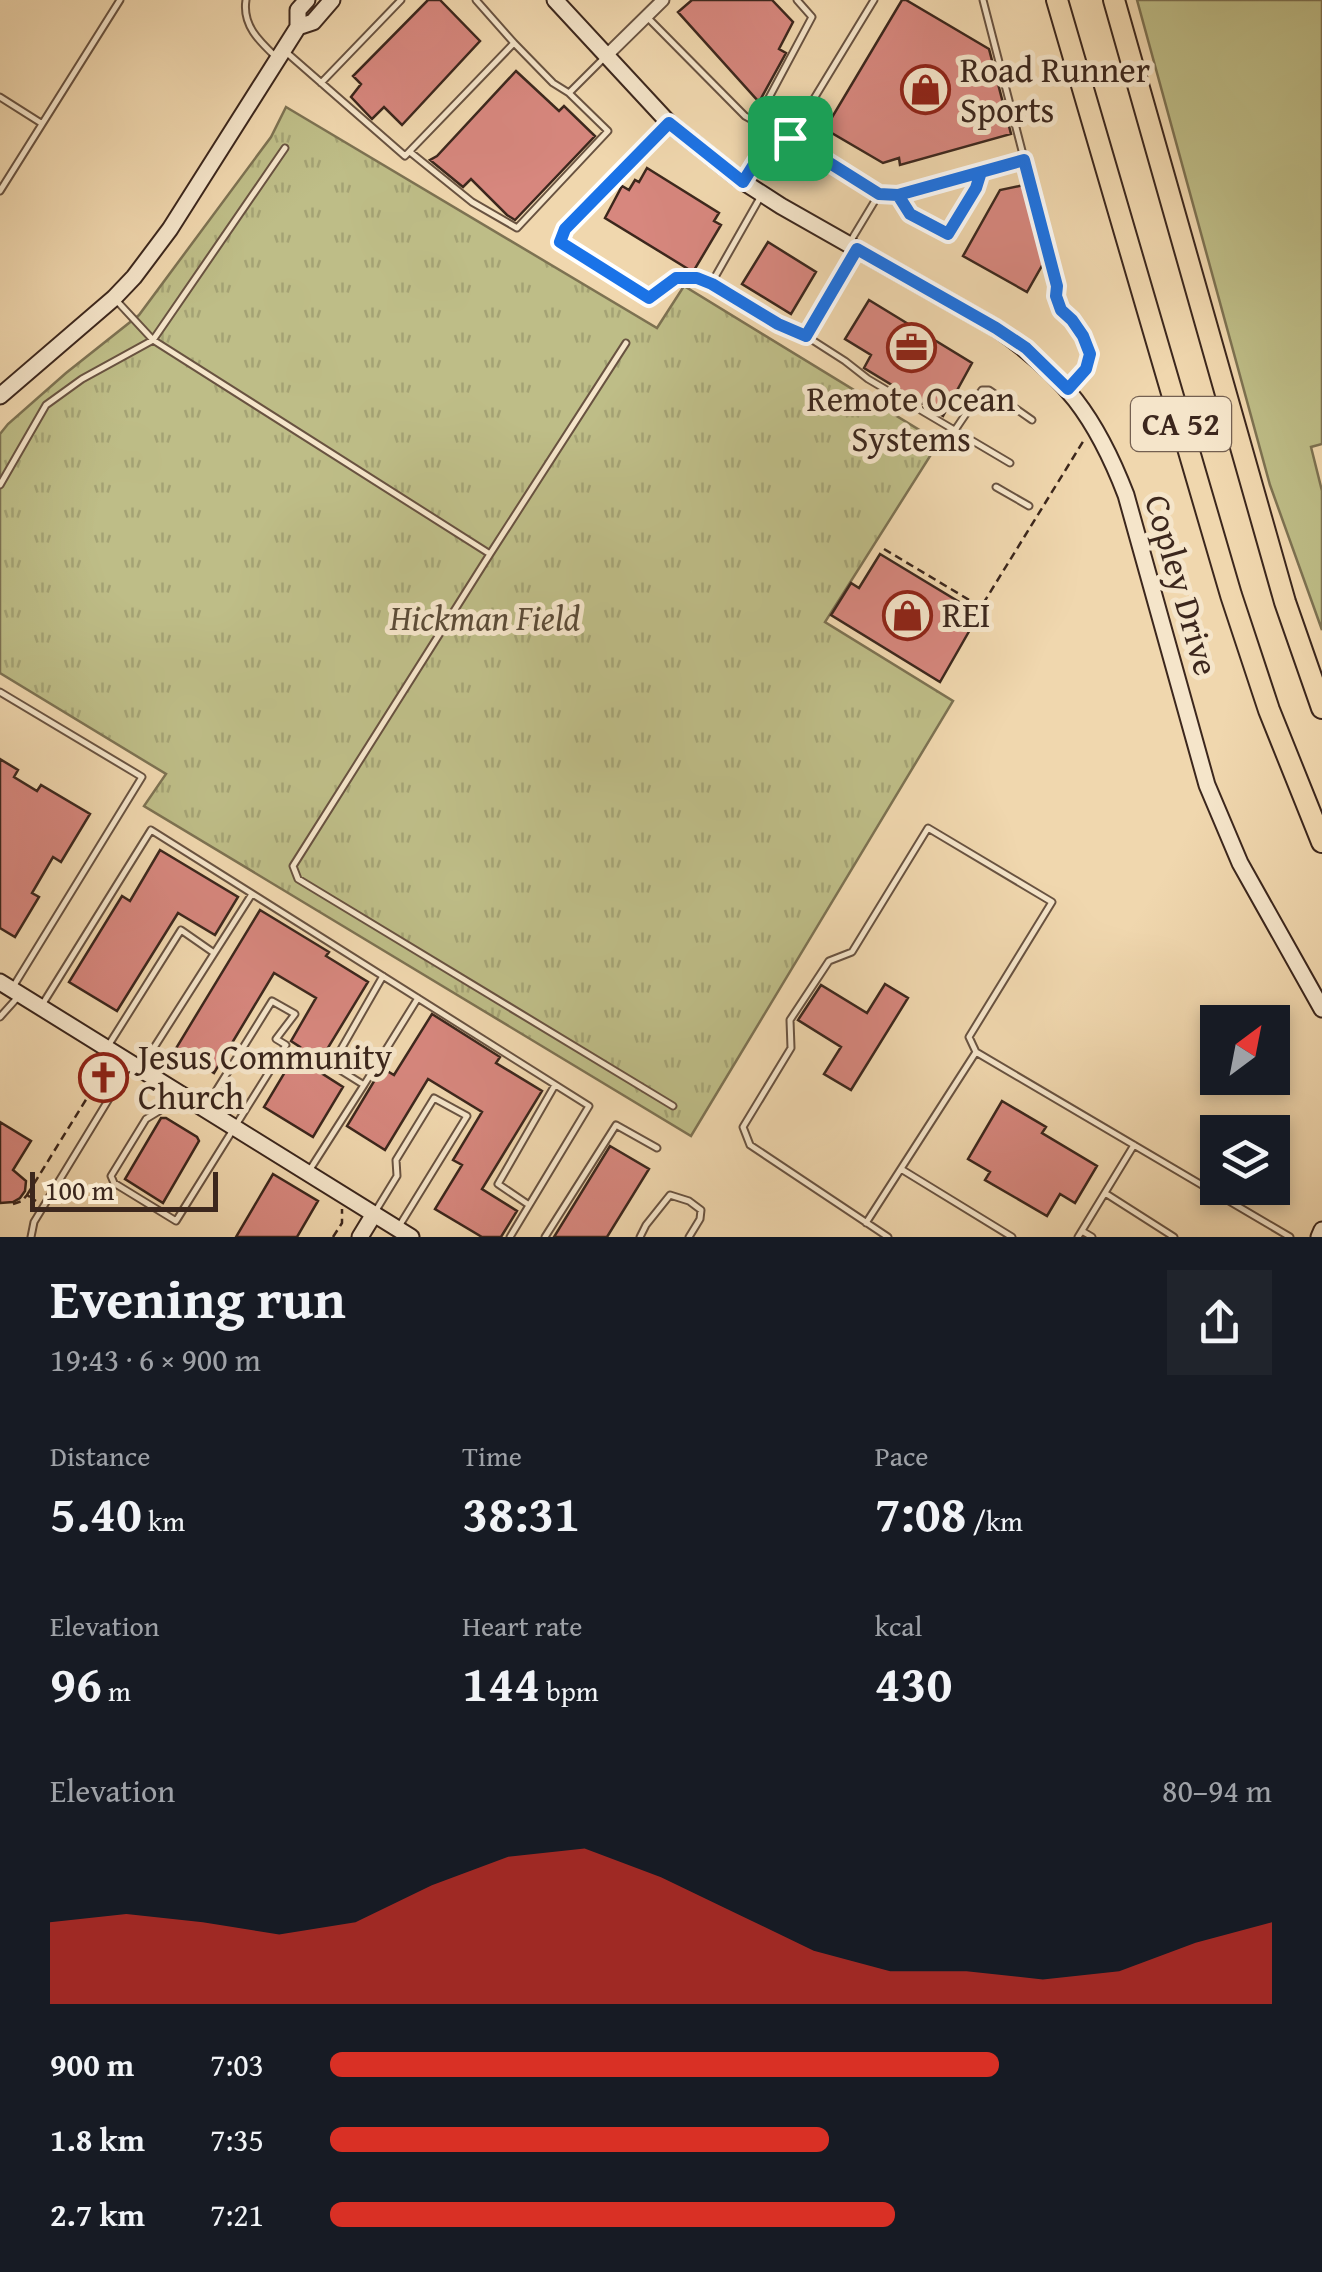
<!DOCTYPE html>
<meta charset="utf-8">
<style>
:root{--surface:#171b24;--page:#20242c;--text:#f1f3f6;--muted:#9ea1a6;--accent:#d93025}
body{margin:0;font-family:"Gentium Book Plus",serif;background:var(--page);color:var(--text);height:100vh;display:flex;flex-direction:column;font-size:38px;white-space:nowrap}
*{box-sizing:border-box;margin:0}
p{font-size:32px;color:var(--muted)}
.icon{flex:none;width:55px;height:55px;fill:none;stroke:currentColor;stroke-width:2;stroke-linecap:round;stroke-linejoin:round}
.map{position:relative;height:1237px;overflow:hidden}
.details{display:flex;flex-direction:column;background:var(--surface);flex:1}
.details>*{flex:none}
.needle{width:65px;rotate:32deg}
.controls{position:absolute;left:1200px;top:1005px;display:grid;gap:20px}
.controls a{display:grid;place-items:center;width:90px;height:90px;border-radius:0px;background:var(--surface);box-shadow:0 5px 15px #0003;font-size:50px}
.scale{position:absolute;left:30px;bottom:25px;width:188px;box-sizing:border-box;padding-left:10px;border:5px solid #3c271d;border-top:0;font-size:28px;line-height:35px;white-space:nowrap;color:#3c271d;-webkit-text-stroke:8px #f5e5ca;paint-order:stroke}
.pin{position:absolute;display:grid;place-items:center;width:85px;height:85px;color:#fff;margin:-42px;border-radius:20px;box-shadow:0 5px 15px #0006}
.round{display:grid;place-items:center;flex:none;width:105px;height:105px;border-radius:0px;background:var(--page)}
.head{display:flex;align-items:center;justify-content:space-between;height:170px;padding:0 50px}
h1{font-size:55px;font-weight:600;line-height:75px}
.stats{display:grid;grid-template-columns:repeat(3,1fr);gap:15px;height:170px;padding:10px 50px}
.stats div{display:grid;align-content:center}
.stats b{font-size:50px;font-weight:600}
.stats small{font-size:28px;font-weight:400}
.stats p{font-size:28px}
.chart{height:280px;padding:20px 50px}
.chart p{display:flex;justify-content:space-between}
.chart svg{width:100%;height:180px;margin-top:10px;fill:var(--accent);opacity:.7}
ul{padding:0 50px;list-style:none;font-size:32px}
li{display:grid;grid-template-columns:160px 120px 1fr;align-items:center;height:75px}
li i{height:25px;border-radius:12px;background:var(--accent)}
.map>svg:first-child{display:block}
.green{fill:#bebd87;stroke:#7d7252;stroke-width:2.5}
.park{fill:url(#park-tufts);stroke:#7d7252;stroke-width:2.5}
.building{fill:#d7877e;stroke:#3c271d;stroke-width:2.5}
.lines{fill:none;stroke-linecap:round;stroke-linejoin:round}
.lane-casing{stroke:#695341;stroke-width:9}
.street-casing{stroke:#695341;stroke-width:15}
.secondary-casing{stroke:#3c271d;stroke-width:19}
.highway-casing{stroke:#3c271d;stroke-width:24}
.path{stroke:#3c271d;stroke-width:2.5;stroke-dasharray:8 5;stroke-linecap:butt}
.lane{stroke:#f5e5ca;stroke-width:5}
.street{stroke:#f5e5ca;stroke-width:11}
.secondary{stroke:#f5e5ca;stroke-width:15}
.highway{stroke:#f0d7ae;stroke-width:20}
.route-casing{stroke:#fff;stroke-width:20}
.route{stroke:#1a73e8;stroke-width:12}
.labels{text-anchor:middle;stroke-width:10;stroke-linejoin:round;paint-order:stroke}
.shield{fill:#f5e5ca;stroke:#746051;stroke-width:2.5}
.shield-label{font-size:32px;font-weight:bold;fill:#3c271d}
.poi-label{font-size:35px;fill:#3c271d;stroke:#f5e5ca;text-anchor:start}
.street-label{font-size:35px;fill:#3c271d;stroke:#f5e5ca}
.park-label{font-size:35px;font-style:italic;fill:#5c4c38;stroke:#f5e5ca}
</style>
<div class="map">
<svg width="1322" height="1237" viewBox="0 0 1322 1237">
<defs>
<pattern id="park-tufts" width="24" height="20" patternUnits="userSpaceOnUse" patternTransform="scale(2.5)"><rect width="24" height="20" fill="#bebd87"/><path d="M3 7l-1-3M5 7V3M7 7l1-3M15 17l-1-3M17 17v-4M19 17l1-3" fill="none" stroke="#a4a274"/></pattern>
</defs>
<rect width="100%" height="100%" fill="#f0d7ae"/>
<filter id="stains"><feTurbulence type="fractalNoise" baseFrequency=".002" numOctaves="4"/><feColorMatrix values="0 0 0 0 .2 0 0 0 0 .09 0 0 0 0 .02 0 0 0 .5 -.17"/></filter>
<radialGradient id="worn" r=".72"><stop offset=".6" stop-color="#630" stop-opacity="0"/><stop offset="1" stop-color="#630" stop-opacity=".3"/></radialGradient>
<!-- green -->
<path class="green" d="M1137,0h185v444l-11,3 11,44v139l-52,-145z"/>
<!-- park -->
<path class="park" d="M286,107l371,221 27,-42 255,156 -114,180 128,79 -262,435 -547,-330 22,-32 -166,-101v-239l8,-10 58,-51 73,-58 132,-178z"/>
<!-- building -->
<path class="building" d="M428,0h12l40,41 -78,84 -18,-18 -12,12 -21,-22 10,-13 -8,-8z
M692,0h80l21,22 -14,27 7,4 -27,49 -81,-90z
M902,0h4l83,49 22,85 -111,31 -1,-7 -16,5 -58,-34z
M516,71l43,40 5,-5 31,30 -80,84 -8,-5 -36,-36 -8,8 -33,-27 7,-4z
M647,168l72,45 -5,8 7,4 -28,47 -88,-54 17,-32 7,4 6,-10 4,2z
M1024,185l20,77 -17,30 -64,-36 37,-66z
M768,242l48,30 -25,42 -49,-30z
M869,300l103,63 -29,53 -79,-48 7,-13 -26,-16z
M880,554l99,60 -39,68 -109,-67 20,-32 8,5z
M0,759l18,11 -4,7 23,14 4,-6 49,29 -29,48 -8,-5 -21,36 7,4 -24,40 -15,-9z
M160,850l78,47 -23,38 -37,-22 -61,98 -48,-29 53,-86 8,5z
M260,910l69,42 -3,4 42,26 -53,87 28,18 -30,50 -49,-30 36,-60 -9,-6 25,-43 -42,-25 -60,100 -39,-23z
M885,984l23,14 -57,92 -27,-16 17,-27 -43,-27 23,-35 46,28z
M432,1014l68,43 -4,6 46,28 -60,98 35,22 -16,26h-19l-47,-28 27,-44 -9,-5 29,-48 -54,-33 -43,71 -38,-24 35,-58 12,7z
M1002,1101l44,26 -4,6 55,33 -22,37 -15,-9 -13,22 -62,-36 5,-8 -22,-13z
M161,1118h5l31,19 2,4 -36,62 -38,-24z
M0,1122l31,19 -18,29 13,11 -1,10 -5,7 -7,4 -13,1z
M610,1146l39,23 -42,68h-53z
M273,1174l45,27 -21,36h-61z"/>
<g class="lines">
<defs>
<path id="lane" d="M246,0c-4,25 13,41 30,57
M983,0l74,286c0,8 0,17 5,24 11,16 36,35 25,58 -4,7 -12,13 -17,19
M648,18l97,98 20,11 3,14
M514,43l39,40 16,10 37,-37
M286,52l119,104 109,-113 -38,-43
M321,83l80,-83
M0,97l41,26
M756,122l56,-105 -15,-17
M667,125l-102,104 -5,13 89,56 27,-21 21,1 14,6 67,40 28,12 39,25 23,18 142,84
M790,138l89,56 -29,48
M410,152l62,50 45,26 91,-97 -39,-38
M745,179l23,-38 22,-3 84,-138
M0,191l120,-191
M879,194l19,1 126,-35
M898,195l12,19 38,20 28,-46 5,-16
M711,284l50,-88
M116,300l37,40 337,214 -197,312 5,13 375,227
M806,336l50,-84
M955,430l27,-40h7l43,30
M0,485l46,-80 36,-26 71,-39 132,-192
M996,487l33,19
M490,554l136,-211
M0,692l142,85 -129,210
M42,1005l109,-175 438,276 -79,131
M0,1017l18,-20
M108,1046l73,-116 33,23
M141,1068l111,-174
M364,1085l54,-87
M175,1092l-11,16 -18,11 -35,57 3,7 62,38 110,-176 -10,-6 19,-25 -23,-13 -66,106
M901,1169l111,68
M309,1171l55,-86 -32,-20 51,-89
M1105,1193l69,44
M529,1205l-31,-21 57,-99
M375,1212l22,-36 -1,-16 38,-62 33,18 -69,112
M866,1223l110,-171 314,185
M1082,1231l10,6
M31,1237l3,-15 95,-156
M545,1237l71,-112 41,23
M640,1237l6,-12 24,-30 19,6 12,9 -1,9 -11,18
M888,1237l-138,-92 -7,-18 48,-79 -1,-28 39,-59 23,-9 76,-124 124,74 -83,135 7,15
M1078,1237l56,-92"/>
<path id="street" d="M606,56l57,-56"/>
<path id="secondary" d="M555,0l114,123 70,56 42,27 215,122c69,48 100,89 130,167l81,290 33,78 82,146
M298,27l15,-5 19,-22
M0,396l114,-98 20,-21 36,-48 128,-202v-17l9,-10
M0,982l411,255
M360,1237l14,-23
M1319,1237l3,-7"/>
<path id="highway" d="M1057,0l174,595 38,115 53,132
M1114,0l171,602 37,106"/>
</defs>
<!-- lane casing -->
<use href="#lane" class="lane-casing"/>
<!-- street casing -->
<use href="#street" class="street-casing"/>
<!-- secondary casing -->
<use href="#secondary" class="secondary-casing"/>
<!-- highway casing -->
<use href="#highway" class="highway-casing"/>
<!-- path -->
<path class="path" d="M884,549l97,58 103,-167
M27,1195l81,-131
M13,1204l9,-3 5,-6 9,6
M333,1237l9,-14v-14"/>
<!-- lane -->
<use href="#lane" class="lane"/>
<!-- street -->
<use href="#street" class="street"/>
<!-- secondary -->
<use href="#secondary" class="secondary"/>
<!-- highway -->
<use href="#highway" class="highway"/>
</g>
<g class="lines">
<defs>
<path id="route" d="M790,138l-22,4 -25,40 -74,-59 -104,106 -5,13 89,56 27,-20h21l15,6 66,40 28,12 51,-87 139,79 30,20 42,41 18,-20 4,-15 -7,-18 -11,-16 -11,-10 -5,-14 1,-10 -33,-126 -126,35 12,19 38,20 28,-46 5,-16 -83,23 -19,-1 -89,-56"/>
</defs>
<!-- route casing -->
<use href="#route" class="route-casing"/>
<!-- route -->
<use href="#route" class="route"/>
</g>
<!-- icons -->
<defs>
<symbol id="shop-ring" viewBox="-11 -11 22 22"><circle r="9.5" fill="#f5e5ca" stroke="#8f2418" stroke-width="1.5"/><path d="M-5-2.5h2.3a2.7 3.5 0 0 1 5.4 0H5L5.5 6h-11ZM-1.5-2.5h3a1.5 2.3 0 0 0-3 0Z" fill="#8f2418"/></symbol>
<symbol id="office-ring" viewBox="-11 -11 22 22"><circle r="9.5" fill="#f5e5ca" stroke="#8f2418" stroke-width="1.5"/><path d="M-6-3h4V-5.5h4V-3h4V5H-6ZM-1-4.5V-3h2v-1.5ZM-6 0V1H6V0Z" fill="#8f2418"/></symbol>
<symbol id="church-ring" viewBox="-11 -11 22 22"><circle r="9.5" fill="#f5e5ca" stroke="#8f2418" stroke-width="1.5"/><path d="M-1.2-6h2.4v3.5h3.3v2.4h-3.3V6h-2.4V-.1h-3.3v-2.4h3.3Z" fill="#8f2418"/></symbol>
</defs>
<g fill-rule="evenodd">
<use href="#shop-ring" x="898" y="62" width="55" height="55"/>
<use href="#office-ring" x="884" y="320" width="55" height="55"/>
<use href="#shop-ring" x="880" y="588" width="55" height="55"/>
<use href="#church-ring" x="76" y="1050" width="55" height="55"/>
</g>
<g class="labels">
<!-- shield labels -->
<rect class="shield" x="1131" y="397" width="100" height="54" rx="8"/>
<g class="shield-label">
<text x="1181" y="435">CA 52</text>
</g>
<!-- poi labels -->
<g class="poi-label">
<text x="960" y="82">Road Runner<tspan x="960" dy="40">Sports</tspan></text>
<text x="911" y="411" text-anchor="middle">Remote Ocean<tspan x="911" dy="40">Systems</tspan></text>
<text x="942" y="627">REI</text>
<text x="138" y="1069">Jesus Community<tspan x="138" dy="40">Church</tspan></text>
</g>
<!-- street labels -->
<g class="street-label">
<text transform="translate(1182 585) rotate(74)" y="12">Copley Drive</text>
</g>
<!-- park labels -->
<g class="park-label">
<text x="485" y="630">Hickman Field</text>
</g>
</g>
<rect width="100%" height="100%" filter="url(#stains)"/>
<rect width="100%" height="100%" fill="url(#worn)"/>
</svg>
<div class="controls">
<a><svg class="needle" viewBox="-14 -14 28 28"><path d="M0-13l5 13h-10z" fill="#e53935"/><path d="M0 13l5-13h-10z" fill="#9ea1a6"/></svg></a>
<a><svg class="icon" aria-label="layers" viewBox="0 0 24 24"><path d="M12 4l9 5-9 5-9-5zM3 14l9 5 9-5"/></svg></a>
</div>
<div class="scale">100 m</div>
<div class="pin" style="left:790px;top:138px;background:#1e9e55"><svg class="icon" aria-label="arrive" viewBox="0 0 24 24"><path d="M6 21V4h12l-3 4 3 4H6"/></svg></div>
</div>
<section class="details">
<div class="head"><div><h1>Evening run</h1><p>19:43 · 6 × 900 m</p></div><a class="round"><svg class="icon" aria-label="share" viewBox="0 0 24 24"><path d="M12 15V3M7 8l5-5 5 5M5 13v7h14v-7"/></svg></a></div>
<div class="stats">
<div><p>Distance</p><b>5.40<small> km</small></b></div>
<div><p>Time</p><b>38:31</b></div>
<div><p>Pace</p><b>7:08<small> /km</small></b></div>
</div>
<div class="stats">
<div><p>Elevation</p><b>96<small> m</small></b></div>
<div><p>Heart rate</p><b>144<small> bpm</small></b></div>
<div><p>kcal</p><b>430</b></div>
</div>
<div class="chart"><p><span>Elevation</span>80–94 m</p>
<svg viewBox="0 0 160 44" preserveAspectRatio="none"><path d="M0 44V24L10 22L20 24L30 27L40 24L50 15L60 8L70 6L80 13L90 22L100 31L110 36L120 36L130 38L140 36L150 29L160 24V44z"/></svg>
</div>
<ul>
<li><b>900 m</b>7:03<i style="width:71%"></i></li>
<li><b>1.8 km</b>7:35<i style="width:53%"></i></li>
<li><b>2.7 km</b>7:21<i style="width:60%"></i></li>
</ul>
</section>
